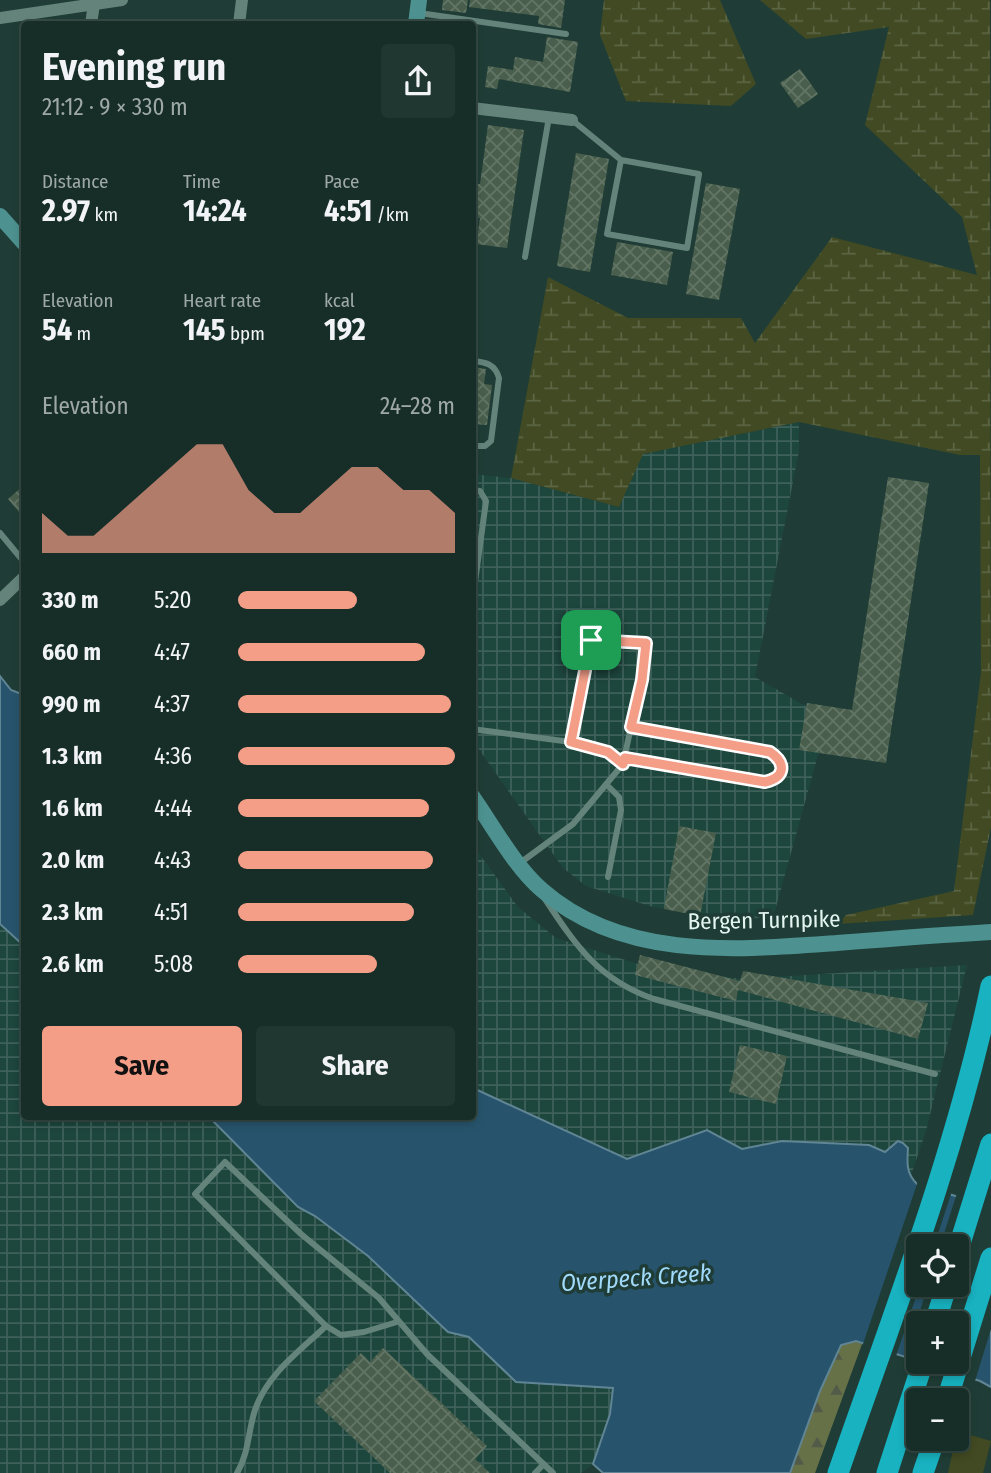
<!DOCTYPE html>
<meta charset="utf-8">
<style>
:root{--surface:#172e28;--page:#203630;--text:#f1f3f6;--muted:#9ea8a8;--line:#364a45;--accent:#f49e88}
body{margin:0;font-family:"Fira Sans Condensed",sans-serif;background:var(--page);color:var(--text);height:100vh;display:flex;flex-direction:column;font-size:26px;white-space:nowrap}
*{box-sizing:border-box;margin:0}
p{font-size:23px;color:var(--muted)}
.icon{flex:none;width:38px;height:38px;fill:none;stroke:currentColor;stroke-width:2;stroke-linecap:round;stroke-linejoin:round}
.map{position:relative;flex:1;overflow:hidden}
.details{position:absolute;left:21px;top:21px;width:455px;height:1099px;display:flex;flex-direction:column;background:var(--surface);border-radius:7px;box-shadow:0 4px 10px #0003,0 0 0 2px var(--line)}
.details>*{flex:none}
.tools{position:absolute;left:906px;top:1234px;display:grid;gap:14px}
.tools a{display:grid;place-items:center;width:63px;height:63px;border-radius:7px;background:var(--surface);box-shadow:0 4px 10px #0003,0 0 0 2px var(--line);font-size:35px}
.pin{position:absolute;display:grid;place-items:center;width:60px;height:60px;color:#fff;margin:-30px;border-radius:14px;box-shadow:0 4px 10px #0006}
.round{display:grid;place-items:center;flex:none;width:74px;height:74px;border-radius:7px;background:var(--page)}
.headline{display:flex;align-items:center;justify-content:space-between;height:119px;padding:0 21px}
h1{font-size:38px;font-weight:700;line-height:52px}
.metrics{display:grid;grid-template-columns:repeat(3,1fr);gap:10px;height:119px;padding:7px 21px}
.metrics div{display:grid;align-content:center}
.metrics b{font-size:30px;font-weight:700}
.metrics small{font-size:19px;font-weight:400}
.metrics p{font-size:19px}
.chart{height:196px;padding:14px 21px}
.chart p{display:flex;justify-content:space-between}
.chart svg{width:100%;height:126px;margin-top:7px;fill:var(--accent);opacity:.7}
.cta{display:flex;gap:14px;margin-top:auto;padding:14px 21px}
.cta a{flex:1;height:80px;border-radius:7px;background:var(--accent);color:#111;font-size:28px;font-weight:700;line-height:80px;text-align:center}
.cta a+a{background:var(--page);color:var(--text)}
ul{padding:0 21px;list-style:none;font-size:23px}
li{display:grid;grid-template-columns:112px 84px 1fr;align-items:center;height:52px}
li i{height:18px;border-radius:9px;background:var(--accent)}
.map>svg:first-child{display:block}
.industrial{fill:url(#industrial-grid)}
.green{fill:#414a22}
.forest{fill:url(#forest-firs)}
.wetland{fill:url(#wetland-marsh)}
.water{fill:#27546c;stroke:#608594;stroke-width:2;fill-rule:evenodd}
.pier{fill:#1f3d36;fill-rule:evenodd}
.building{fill:url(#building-cross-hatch)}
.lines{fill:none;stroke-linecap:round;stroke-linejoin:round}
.lane{stroke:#64847b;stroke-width:6}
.street{stroke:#64847b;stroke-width:12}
.secondary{stroke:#4d9290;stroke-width:16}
.highway{stroke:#18b2c0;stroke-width:21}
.route-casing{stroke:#fff;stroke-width:14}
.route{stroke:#f49e88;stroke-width:9}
.labels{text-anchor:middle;stroke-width:7;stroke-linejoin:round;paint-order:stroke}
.street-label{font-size:23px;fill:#e4f6f1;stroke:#1f3d36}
.water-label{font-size:24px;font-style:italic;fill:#a0d9fa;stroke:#1f3d36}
</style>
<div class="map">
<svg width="991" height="1473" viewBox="0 0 991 1473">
<defs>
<pattern id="industrial-grid" width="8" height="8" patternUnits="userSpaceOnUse" patternTransform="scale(1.75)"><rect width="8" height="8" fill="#1d463d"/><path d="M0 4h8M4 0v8" fill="none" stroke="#3e615a"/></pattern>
<pattern id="forest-firs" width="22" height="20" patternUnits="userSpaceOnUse" patternTransform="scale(1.75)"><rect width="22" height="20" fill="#677147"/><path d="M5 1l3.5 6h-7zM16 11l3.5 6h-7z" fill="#525a48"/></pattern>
<pattern id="wetland-marsh" width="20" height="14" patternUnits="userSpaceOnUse" patternTransform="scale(1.75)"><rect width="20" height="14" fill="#414a22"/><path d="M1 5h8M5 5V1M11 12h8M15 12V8" fill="none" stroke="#5c6543"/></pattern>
<pattern id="building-cross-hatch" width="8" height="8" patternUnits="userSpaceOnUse" patternTransform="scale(1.75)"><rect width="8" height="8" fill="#495e4c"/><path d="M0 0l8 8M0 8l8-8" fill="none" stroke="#637666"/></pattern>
</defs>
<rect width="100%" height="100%" fill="#1f3d36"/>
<!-- industrial -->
<path class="industrial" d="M799,422v29l-44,226 73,42 -55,199 -29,1 -91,-12 -67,-21 -23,-18 -90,-127 -1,-267 39,4 108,29 23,-53z
M472,844l46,63 38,31 85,27 100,14 226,-14 -41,166 -16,47 -3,-12 1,-18 -23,4 -16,-7 -87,-4 -40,8 -35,-19 -80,29 -154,-71z
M0,924l24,22v170l185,1 89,90 17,9 53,40 80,76 21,5 47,45 97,6 -3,26 -17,50 -12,9h-581z"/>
<!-- green -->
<path class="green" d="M957,1431l34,10 -8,32h-35z"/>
<!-- forest -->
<path class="forest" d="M856,1341l6,3 -47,129h-25l30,-82 21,-46z"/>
<!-- wetland -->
<path class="wetland" d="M604,0h116l36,84 -25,22 -105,-5 -26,-66z
M760,0h230l1,827 -18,88 -135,9 8,-9 108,-24 27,-219 -1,-217h-20l-161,-33 -156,32 -24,53 -108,-29 37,-201 80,41h113l14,25 77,-106 145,38 -15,-58 -97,-92 24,-98 -83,12z"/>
<!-- water -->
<path class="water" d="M0,676l11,14 13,5v251l-24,-22z
M473,1088l154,71 80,-29 35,19 40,-8 87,4 16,7 13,-11 5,2 5,5c-1,15 -2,25 9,36l74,23v180l-11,-6 -124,-40 -15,4 -21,46 -30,82h-187l-10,-9 17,-50 3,-26 -97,-6 -47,-45 -21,-5 -80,-76 -53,-40 -17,-9 -89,-90 263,-1zM919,1246h38v38h-38zM919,1323h38v39h-38z"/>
<!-- pier -->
<path class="pier" d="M918,1181l34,10 -18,55h-15l1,39 -25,74 -33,-12z
M957,1193l34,10v126l-16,52 -70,-22 23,-74 29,-1v-38h-17zM919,1323h38v39h-38z"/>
<!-- building -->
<path class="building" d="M443,0h25l-2,13 -24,-3z
M470,0h95l-4,28 -23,-4 1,-8 -70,-9z
M547,37l31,5 -8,50 -71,-13 -2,10 -12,-2 3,-21 25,4 2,-13 28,5z
M800,69l18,25 -20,14 -18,-25z
M488,125l36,5 -17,118 -31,-4 4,-26 -8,-1v-34l8,1z
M576,153l33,6 -19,113 -33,-6z
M706,183l34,6 -21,111 -33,-6z
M617,242l56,10 -6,33 -56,-10z
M472,367l14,2 -2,15 8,1 -5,40 -15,-1z
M888,477l41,6 -43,280 -87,-13 8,-47 45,7z
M24,485v33l-16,-19z
M679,826l37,7 -16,83 -36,-7z
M640,955l100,26 3,-10 185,32 -10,36 -180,-49 -2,11 -101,-26z
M740,1045l47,11 -11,48 -47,-12z
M383,1348l104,98 -12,13 15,14h-100l-76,-72 47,-48 9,9z"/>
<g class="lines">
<!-- lane -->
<path class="lane" d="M419,13l147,21
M572,120l49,40 78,14 -12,74 -80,-14 14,-74
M525,257l24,-140
M472,361c14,1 23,3 27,17l-8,63 -6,5h-13
M472,490l8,1 6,10 -14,103
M0,533l24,29
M472,729l99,13
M625,758l141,24c20,-5 20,-19 4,-30l-139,-25
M606,784l13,13 2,13 -13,67
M520,863l53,-39 50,-60 18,-84 5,-37 -55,-3 -20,102 37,10 15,12
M545,899c31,47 54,81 109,100l281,75
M397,1322l-33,10 -23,3 -15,-9 -131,-132 30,-32 76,72 78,64 48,56 126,119
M237,1473c12,-20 11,-42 18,-63 12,-36 45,-59 71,-84
M535,1473l9,-9"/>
<!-- street -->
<path class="street" d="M0,18l122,-18
M91,24l3,-20
M239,24l3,-24
M472,108l100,12
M0,600l24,-23"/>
<!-- secondary -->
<path class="secondary" d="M416,24l3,-24
M0,216l24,27
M472,796c21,30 43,71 70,94 81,71 195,60 295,53 51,-4 103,-8 154,-11"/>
<!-- highway -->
<path class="highway" d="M957,1253l34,-109
M935,1323l12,-39
M947,1400l44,-142
M838,1473c56,-161 118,-320 153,-487
M887,1473l36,-111
M923,1473l12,-35"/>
</g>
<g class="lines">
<defs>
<path id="route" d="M591,640l55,3 -4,37 -11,47 139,25c16,11 16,25 -5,30l-140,-24 -2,6 -15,-12 -37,-10z"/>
</defs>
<!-- route casing -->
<use href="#route" class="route-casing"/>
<!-- route -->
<use href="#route" class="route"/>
</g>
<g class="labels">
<!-- street labels -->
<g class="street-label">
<text transform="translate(764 920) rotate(-1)" y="8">Bergen Turnpike</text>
</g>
<!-- water labels -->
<g class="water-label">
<text transform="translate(636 1278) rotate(-4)" y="8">Overpeck Creek</text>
</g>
</g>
</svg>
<div class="tools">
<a><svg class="icon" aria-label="locate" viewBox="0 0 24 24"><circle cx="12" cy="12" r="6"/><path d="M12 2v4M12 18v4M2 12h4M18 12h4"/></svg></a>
<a>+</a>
<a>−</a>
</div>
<div class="pin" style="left:591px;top:640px;background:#1e9e55"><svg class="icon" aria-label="arrive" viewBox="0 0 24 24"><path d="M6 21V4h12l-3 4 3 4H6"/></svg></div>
<section class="details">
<div class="headline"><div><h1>Evening run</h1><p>21:12 · 9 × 330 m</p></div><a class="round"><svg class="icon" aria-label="share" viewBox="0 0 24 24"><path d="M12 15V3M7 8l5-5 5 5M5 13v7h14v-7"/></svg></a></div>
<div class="metrics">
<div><p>Distance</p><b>2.97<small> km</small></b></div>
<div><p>Time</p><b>14:24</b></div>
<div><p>Pace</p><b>4:51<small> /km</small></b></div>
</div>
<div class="metrics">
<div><p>Elevation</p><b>54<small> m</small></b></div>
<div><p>Heart rate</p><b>145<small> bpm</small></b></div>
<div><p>kcal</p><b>192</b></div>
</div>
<div class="chart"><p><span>Elevation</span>24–28 m</p>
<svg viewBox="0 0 160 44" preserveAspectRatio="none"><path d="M0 44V30L10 38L20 38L30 30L40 22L50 14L60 6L70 6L80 22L90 30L100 30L110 22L120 14L130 14L140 22L150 22L160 30V44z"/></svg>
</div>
<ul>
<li><b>330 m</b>5:20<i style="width:55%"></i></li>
<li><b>660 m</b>4:47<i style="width:86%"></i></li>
<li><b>990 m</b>4:37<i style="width:98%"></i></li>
<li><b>1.3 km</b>4:36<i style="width:100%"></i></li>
<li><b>1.6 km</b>4:44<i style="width:88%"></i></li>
<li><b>2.0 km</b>4:43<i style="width:90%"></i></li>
<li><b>2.3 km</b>4:51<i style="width:81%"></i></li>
<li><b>2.6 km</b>5:08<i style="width:64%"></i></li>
</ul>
<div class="cta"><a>Save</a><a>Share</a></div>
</section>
</div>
